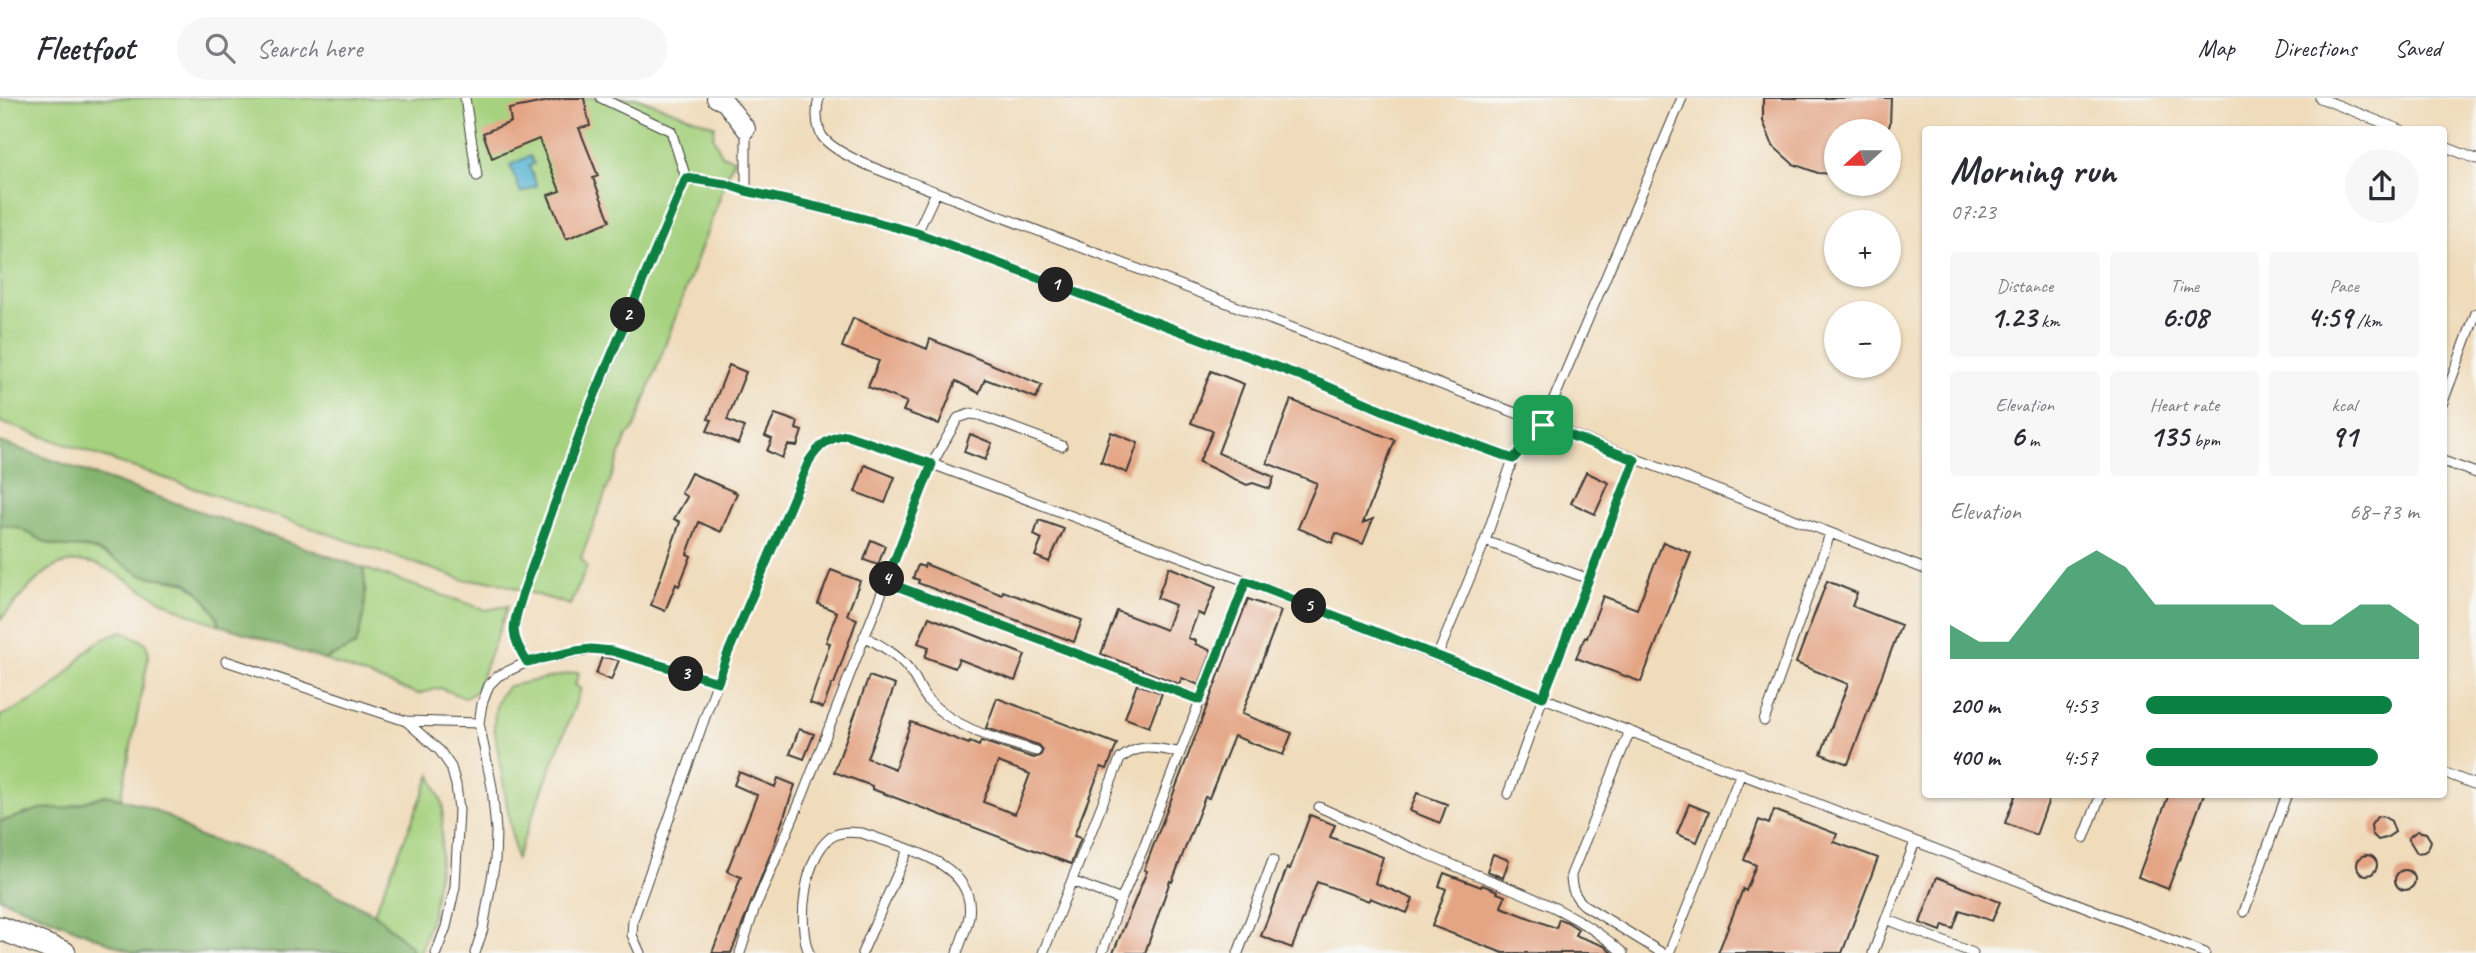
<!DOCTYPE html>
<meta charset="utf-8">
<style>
:root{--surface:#fff;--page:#f7f7f7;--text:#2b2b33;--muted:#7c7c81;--line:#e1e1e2;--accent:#0b8043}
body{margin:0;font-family:Caveat,sans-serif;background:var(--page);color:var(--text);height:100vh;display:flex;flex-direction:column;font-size:26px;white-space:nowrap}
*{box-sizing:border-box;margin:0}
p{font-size:23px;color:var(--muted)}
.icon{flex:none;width:38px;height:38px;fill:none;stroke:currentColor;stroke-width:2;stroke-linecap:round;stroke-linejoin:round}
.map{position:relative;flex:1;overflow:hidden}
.side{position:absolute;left:1922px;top:28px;width:525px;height:672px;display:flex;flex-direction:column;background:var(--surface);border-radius:7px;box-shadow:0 2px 5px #0004}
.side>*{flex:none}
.needle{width:46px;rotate:249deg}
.controls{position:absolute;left:1824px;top:21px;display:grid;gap:14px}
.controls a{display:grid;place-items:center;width:77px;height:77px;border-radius:50%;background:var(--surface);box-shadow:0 2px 5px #0004;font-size:35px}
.pin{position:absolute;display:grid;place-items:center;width:60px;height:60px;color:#fff;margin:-30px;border-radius:14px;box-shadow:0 4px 10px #0006}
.km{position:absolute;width:35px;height:35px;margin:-18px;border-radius:50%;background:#222;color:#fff;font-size:19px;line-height:35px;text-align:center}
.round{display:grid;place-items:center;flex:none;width:74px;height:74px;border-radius:37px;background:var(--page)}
.summary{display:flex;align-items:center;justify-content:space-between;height:119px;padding:0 28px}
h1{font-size:38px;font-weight:600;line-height:52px}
.stats{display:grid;grid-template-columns:repeat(3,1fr);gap:10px;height:119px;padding:7px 28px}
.stats div{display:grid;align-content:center;border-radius:7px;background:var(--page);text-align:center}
.stats b{font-size:30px;font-weight:600}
.stats small{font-size:19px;font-weight:400}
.stats p{font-size:19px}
.chart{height:196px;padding:14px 28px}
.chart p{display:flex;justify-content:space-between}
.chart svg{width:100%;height:126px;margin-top:7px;fill:var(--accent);opacity:.7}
ul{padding:0 28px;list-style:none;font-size:23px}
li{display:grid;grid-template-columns:112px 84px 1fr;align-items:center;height:52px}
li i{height:18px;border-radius:9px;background:var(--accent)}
header{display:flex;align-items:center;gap:42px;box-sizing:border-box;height:98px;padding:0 35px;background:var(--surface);border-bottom:2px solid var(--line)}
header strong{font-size:33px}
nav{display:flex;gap:38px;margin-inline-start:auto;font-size:24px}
.search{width:490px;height:63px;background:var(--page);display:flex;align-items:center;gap:18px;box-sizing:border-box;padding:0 24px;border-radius:38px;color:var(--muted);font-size:26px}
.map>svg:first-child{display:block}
.green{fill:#a6d27f;stroke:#61774e;stroke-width:2}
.forest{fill:#84b46e;stroke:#506845;stroke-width:2}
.water{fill:#52b4d1;stroke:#376876;stroke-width:2}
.building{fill:#e4a585;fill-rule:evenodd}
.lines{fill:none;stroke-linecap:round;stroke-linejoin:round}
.service-casing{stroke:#3c3934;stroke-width:11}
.minor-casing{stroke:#3c3934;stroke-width:20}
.tertiary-casing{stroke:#3c3934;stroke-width:25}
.service{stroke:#fff;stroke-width:9}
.minor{stroke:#fff;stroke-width:18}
.tertiary{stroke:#fff;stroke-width:23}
.route-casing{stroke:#fff;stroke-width:14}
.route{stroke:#0b8043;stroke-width:9}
</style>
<header>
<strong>Fleetfoot</strong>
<div class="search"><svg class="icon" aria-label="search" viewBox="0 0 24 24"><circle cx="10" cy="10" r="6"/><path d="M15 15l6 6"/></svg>Search here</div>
<nav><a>Map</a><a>Directions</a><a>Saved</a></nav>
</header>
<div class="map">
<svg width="2476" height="855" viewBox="0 0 2476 855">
<rect width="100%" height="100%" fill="#f6f6f2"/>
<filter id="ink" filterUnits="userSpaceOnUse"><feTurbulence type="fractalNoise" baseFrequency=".0143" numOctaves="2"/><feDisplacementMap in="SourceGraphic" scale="14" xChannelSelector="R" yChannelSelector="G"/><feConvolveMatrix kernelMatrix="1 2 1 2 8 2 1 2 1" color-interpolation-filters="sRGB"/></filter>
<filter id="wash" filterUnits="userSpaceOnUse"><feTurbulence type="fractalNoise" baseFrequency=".00686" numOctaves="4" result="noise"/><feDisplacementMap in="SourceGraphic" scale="28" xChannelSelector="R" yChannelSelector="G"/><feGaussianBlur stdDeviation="1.57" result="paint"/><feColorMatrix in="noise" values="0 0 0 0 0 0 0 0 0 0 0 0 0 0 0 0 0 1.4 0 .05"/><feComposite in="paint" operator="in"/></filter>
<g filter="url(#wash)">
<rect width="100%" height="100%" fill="#f0dcbb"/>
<!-- green -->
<path class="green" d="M0,0h638l77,28 -2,10 9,19 12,4 -100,270 -7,7 -46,122 6,9 -17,38 -77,-24 -29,-1 -464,-158z
M5,427l18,5 29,15 39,4 29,12 22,14 45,8 15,13 15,20 3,9c-26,-8 -50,-19 -73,-33 -28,-15 -53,-40 -88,-27 -20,7 -44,39 -59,55v-94z
M363,470l123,42 22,-4 -32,86 -11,6 -25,-10 -22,6 -94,-34 32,-15c8,-26 12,-50 7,-77z
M123,533l23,12 3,12 -28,143 -16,-3 -39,13 -26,1 -40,13v-106c21,-9 43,-19 60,-36 25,-23 26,-38 63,-49z
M577,574l2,1 -4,12 6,4 -65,170 -22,-132c1,-17 1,-31 15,-41z
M431,677l12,30 -2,49 -8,57 -13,42h-7l-3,-7 -36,-33z"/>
<!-- forest -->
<path class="forest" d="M0,344l363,126c5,27 1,51 -7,77l-32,15 -104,-35c-5,-14 -18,-34 -32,-42 -14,-7 -34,-3 -48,-9 -16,-8 -30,-20 -48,-25 -13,-3 -29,0 -42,-5 -16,-6 -32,-21 -50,-18z
M105,697c22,4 49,13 69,25 9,5 14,12 23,16l73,21 69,39 35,17 36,33 3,7h-279l-134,-55v-76l40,-13 26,-1z"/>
<!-- water -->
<path class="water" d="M530,58l4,8 -5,2 8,20 -16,7 -11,-28z"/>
<g id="blocks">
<!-- building -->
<path class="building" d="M564,0h20l6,28 -11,2 19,48 -5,2 17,43 -44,18 -18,-44 12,-4 -21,-52 -47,19 -9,-25 28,-11 -2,-13z
M1763,0h128l-1,26 -3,7h-51v43l-18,-1 -25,-9 -20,-18 -10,-25z
M853,220l74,31 3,-10 112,46 -6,13 -51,-19 -6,14 -23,-12 -17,43 -36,-13 4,-9 -39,-15 11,-26 -37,-14z
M729,267l17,7 -19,48 17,7 -6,17 -31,-13 5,-11 -4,-1z
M1211,273l33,13 -26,69 56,24 -4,12 -17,-6 -6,2 -48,-23 14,-31 -22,-8z
M1291,302l104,40 -32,83 10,-4 -10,25 -27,-11 -4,10 -34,-15 19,-45 -50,-20z
M775,316l23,8 -2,7 6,2 -5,15 -9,-1 -6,13 -15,-7 5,-12 -7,-3z
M1111,334l27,11 -11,30 -26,-11z
M970,336l22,9 -7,17 -21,-8z
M865,367l30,12 -10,26 -30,-11z
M1586,374l23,11 -14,31 -24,-11z
M691,375l46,20 -16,39 -22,-10 -12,32 4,2 -12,30 -3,-2 -11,27 -14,-6 29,-83 -6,-3 13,-22 -6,-4z
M1039,422l25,9 -15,33 -14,-6 7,-17 -8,-4z
M871,442l14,6 -7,19 -14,-5z
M1663,444l28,11 -50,129 -65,-24 9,-21 2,1 16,-42 34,13z
M925,466l77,31 1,-4 79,29 -8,22 -156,-59 1,-3 -6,-2 5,-13 6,2z
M1169,469l47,19 -12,30 -6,-3 -10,25 8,3 -1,3 17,7 -13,34 -17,-7 -3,6 -78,-30 16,-43 49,19 9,-25 -18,-7z
M831,472l29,11 -13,34 10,4 -23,65h-2l-9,24 -13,-5 20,-60 -4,-1 11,-30 -19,-8z
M1827,483l30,12 -5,13 49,19 -53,139 -27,-10 27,-70 -52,-21z
M1248,501l33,12 -39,103 50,19 -9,22 -49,-19 -25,62 -4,-1 -33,85 -2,-1 -25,72h-32l34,-82 -3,-1z
M929,519l96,38 -10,26 -56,-22 -4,9 -30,-11 4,-10 -11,-4z
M602,559l17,3 -8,20 -15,-6z
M869,578l26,9 -28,73 28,11 16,-47 58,22 1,-2 9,4 2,-5 53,17 6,-2 3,-6 -4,-5 -53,-17 11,-30 120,46 -10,25 -6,-2 -27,69 7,2 -10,26 -199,-75v-3l-38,-14zM998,664l32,12 -15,40 -32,-12z
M1137,586l25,9 -13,34 -24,-9z
M799,631l15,5 -10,25 -14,-5z
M739,674l36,15 3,-9 17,7 -21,60 -43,108h-19l29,-76 -14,-6 30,-76 -23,-10z
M1417,695l30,11 -7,19 -30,-12z
M2016,696h35l-15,41 -31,-12z
M2169,696h35l-36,95 -30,-12z
M1689,706l20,8 -12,30 -20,-8z
M1774,712l63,24 -3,8 44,16 -36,95h-124l25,-64 3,2 10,-26 -12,-5 15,-40 10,4z
M1310,717l25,10 -5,12 53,20 -8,26 38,16 -6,14 -37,-15 -1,3 -52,-19 -25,66 -31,-12 26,-68 3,1z
M2382,718l9,5 4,11 -9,6 -8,2 -6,-6 -1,-9 6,-8z
M2417,733l9,2 5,8 -3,8 -4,3 -7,1 -9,-15z
M1493,756l16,6 -6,18 -16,-7z
M2357 767a10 10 0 1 1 20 0a10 10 0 1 1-20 0Z
M2395 782a10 10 0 1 1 20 0a10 10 0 1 1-20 0Z
M1444,775l37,14 1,-2 16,6 -1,2 8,3 -4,11 55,21 3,-9 8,3 11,7 -3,6 29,11 8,7h-109l-71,-27 14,-37 -7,-3z
M1937,779l63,25 -8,19 -32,-11 -7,19 -10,-4 -2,6 -21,-8z"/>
</g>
</g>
<g filter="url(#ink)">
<use href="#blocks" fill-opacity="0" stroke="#3c3934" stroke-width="2"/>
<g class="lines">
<defs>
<path id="service" d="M465,0l12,78
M601,0l70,33 15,47
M819,0c-3,11 -3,28 3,38 16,23 86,44 114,56l989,377
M2320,0l81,32
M746,31v62
M2443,48l33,13
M917,135l19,-41
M2443,304l33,-89
M2443,363l33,12
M1485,443l104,38
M886,484l315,118
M864,538c16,9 33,18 44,32 8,9 12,23 20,32 29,30 69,39 108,51
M1437,559l48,-116 28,-82 30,-34 139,-327
M226,563l180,60 34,30 11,16 5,18 3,25 -4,77 -9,40 -10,26
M527,564c-18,-29 -13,-37 -4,-69l64,-176 99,-239 39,6 48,14 66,14 78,21 405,151 79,34 112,41
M406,623l73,2
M1764,623l66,-187
M1630,633l-59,144c0,13 3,21 13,30l78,48
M2443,674l33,13
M1508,696l35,-97 92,-237
M1319,709c49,22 99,43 148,64 57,23 109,40 156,82
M2084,740l17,-44
M1072,783l49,19
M2244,814l43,-118
M1886,821l87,34
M475,855l8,-24 12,-68 1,-31 -4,-43 -13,-64 3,-19 7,-19 9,-9 29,-14 64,-13 21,2 106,31
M640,855l-8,-18 1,-15 93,-262 83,-197c10,-15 18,-23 37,-26l86,29 314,117 191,76 768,296
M740,855l14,-43 48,-113 130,-333 26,-46 12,-4 9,1 83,31
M809,855c-12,-28 -5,-95 21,-115 10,-7 20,-6 32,-5 38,14 115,29 107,83 -2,12 -8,25 -12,37
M862,855l46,-103
M1043,855l77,-194c21,-17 35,-10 60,-7
M1102,855l19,-53 22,-51 103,-268
M1238,855l35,-93
M1669,855l72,-180
M1873,855l42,-111"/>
<path id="minor" d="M716,0l9,4 21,27"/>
<path id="tertiary" d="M0,830l64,25"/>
</defs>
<!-- service casing -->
<use href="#service" class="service-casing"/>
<!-- minor casing -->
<use href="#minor" class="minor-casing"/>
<!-- tertiary casing -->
<use href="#tertiary" class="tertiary-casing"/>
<!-- service -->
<use href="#service" class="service"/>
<!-- minor -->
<use href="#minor" class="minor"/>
<!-- tertiary -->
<use href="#tertiary" class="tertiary"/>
</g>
</g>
<g class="lines" filter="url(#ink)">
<defs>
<path id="route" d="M686,80l40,6 20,7 93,21 78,21 405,151 79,34 112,41 30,-34 92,35 -92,237 -297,-116 -46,119 -314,-118 46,-118 -86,-29c-19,3 -27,11 -37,26l-83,197 -8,24 -106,-31 -21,-2 -15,2 -49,11c-19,-31 -14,-35 -4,-69l63,-177z"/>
</defs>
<!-- route casing -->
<use href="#route" class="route-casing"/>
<!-- route -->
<use href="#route" class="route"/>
</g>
</svg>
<div class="controls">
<a><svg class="needle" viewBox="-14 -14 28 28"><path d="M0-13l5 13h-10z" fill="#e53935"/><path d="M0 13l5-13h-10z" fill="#7c7c81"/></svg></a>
<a>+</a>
<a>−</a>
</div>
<div class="pin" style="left:1543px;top:327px;background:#1e9e55"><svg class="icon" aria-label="arrive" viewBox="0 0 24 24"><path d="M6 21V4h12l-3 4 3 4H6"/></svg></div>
<b class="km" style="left:1056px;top:187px">1</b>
<b class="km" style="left:628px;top:217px">2</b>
<b class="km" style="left:686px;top:576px">3</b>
<b class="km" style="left:887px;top:481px">4</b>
<b class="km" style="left:1309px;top:508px">5</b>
<section class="side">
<div class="summary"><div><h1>Morning run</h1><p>07:23</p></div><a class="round"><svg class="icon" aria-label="share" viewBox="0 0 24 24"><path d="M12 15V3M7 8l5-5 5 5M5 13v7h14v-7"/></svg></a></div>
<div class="stats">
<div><p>Distance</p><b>1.23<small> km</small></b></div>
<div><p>Time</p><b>6:08</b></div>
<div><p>Pace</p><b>4:59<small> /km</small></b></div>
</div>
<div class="stats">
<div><p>Elevation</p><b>6<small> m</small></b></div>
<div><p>Heart rate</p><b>135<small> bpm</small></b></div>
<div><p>kcal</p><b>91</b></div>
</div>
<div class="chart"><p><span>Elevation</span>68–73 m</p>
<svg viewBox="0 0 160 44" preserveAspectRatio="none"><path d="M0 44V32L10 38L20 38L30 25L40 12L50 6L60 12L70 25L80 25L90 25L100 25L110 25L120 32L130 32L140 25L150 25L160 32V44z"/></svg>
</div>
<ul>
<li><b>200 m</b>4:53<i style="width:90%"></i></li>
<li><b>400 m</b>4:57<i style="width:85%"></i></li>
</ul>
</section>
</div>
